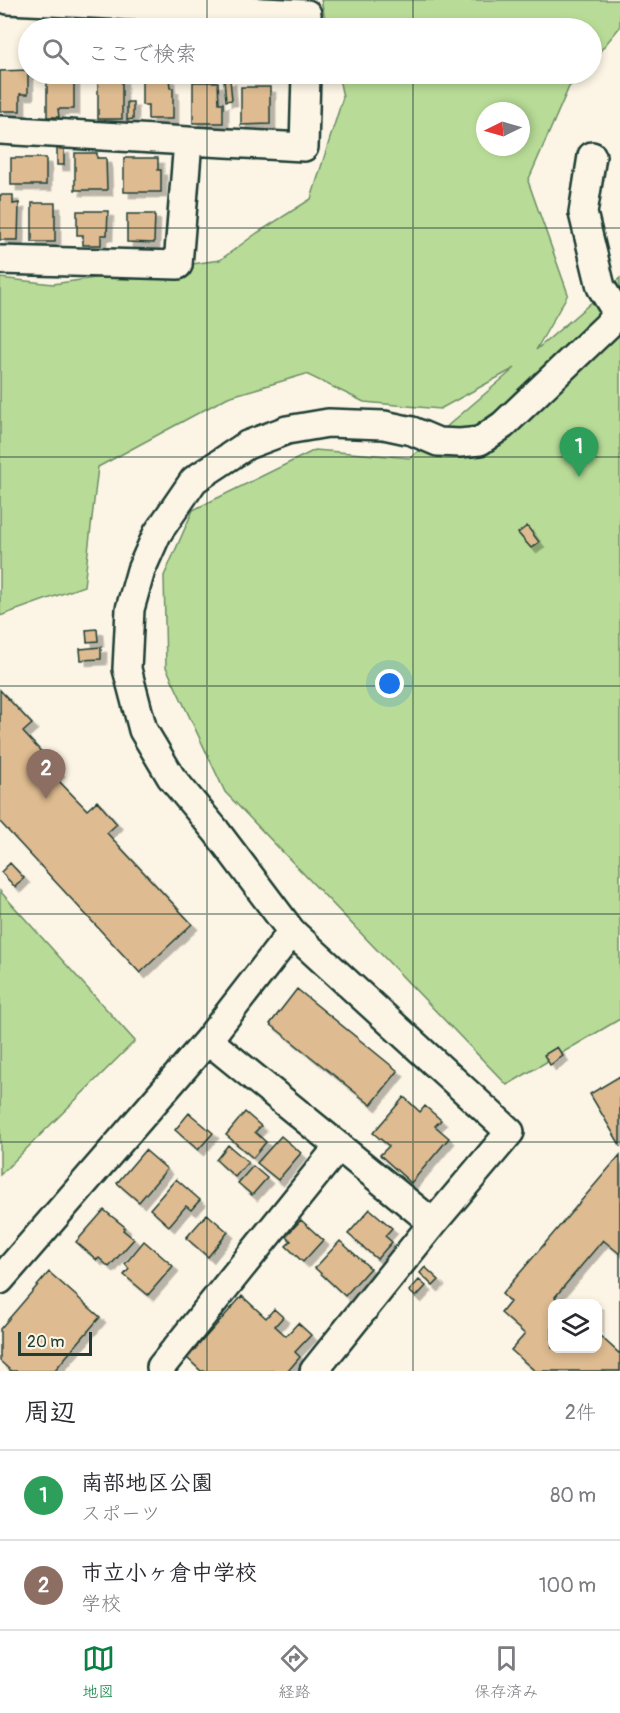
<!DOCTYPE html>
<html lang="ja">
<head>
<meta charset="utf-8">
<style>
  body { margin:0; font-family:Pangolin,"Klee One",sans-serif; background:#f2f2f3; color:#2b2b33 }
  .controls { position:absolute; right:18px; bottom:18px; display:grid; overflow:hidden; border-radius:12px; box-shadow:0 3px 9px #0003 }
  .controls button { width:54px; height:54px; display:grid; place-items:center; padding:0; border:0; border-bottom:2px solid #e1e1e2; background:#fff; color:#2b2b33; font:30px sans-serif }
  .compass { position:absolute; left:476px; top:102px; width:54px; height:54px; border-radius:50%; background:#fff; box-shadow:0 3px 9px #0003; rotate:265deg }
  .scale { position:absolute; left:18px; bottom:15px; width:74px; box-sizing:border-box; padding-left:6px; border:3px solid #1f3d34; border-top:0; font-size:16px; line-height:21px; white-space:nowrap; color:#1f3d34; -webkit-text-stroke:4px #fcf5e5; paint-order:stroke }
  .you { position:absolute; left:390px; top:684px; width:21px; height:21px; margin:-15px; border:4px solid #fff; border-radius:50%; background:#1a73e8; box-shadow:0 0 0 9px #1a73e833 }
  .badge { display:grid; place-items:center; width:39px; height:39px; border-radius:50%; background:#0b8043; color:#fff; font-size:20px; font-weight:700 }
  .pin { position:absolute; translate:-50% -50px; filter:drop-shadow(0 2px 3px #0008) }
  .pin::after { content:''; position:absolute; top:32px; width:21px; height:18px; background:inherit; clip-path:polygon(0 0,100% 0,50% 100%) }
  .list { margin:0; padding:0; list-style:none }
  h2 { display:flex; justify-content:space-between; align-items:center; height:78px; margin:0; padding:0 24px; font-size:26px }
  h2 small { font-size:20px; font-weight:400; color:#7c7c81 }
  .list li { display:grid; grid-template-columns:39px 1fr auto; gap:18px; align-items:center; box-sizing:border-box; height:90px; padding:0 24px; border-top:2px solid #e1e1e2 }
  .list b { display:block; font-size:22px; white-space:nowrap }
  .list p { margin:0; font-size:20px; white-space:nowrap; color:#7c7c81 }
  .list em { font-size:20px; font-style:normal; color:#7c7c81 }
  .icon { flex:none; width:33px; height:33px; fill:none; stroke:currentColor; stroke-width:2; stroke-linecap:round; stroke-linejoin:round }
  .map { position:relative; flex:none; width:620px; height:1371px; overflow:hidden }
  .search { position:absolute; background:#fff; box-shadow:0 3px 9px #0003; left:18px; right:18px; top:18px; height:66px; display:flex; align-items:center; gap:15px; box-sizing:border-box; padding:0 21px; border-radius:33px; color:#7c7c81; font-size:22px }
  .sheet { height:258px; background:#fff }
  nav { display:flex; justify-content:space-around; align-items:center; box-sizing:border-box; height:84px; border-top:2px solid #e1e1e2; background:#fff; font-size:16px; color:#7c7c81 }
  nav a { display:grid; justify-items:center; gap:3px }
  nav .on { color:#0b8043 }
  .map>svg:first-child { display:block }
  .green { fill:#b8dc97; stroke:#6c8c66; stroke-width:1.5; fill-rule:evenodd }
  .building { fill:#debb90; stroke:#1f3d34; stroke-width:1.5; fill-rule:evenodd; filter:url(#shadow) }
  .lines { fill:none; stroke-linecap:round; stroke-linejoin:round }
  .minor-casing { stroke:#1f3d34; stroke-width:32 }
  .minor { stroke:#fcf5e5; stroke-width:27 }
  .grid { fill:none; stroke:#1f3d34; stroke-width:1.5; stroke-opacity:0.55 }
</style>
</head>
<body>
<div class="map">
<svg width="620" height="1371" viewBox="0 0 620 1371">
  <defs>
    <filter id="shadow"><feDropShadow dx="5.5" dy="5.5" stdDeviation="0" flood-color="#0004"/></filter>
  </defs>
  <rect width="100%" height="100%" fill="#fcf5e5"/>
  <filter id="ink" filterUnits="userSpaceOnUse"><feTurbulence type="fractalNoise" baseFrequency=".0167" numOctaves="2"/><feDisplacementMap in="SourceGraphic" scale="12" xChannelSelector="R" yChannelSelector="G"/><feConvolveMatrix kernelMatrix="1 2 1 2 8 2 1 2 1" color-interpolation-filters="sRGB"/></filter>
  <g filter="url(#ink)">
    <path class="green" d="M321 0H620V27L592 61V28H327Z
      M338 74H581L569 87 528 181 568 294 536 350 620 278V1019L507 1085 225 792 166 667 164 576 193 510 315 450 410 458 515 368 440 409 364 402 306 374 228 397 98 467 84 586 0 616V278L53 284 220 260 257 233 311 199 343 97ZM485 111H521V147H485Z
      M0 891 135 1041 0 1175Z"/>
    <path class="building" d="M54 23H78V28H55Z
      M28 70V94H20V111H0V71Z
      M47 74H74V109H58L59 117H47Z
      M142 77H169L170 88H173V119H148V105H142Z
      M98 78H122V119H98Z
      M230 79 232 100 226 101 224 80Z
      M193 82H218L219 103H223V123H193Z
      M241 87H270V124L241 125Z
      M127 102H133V119L127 120Z
      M64 148V165H57V149Z
      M75 153H97V158H106L107 190H75Z
      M11 158H46V185H11Z
      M124 158H158V170H161V192H124Z
      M0 195H13V204L19 203 18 240H0Z
      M32 203H55V242H32Z
      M77 211H108L107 235H101V245H83V235H77Z
      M127 214H155L154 243 127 242Z
      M527 526 539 542 531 548 518 533Z
      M97 629 98 641 87 642 86 630Z
      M101 647V659L81 660 80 649Z
      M0 690 32 724 23 732 59 771 54 776 87 810 97 801 117 824 107 833 192 924 140 973 0 822Z
      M10 863 24 878 15 887 1 872Z
      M297 989 398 1071 371 1105 270 1024Z
      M557 1047 563 1056 550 1065 544 1055Z
      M620 1076V1145L590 1094Z
      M404 1097 420 1112 425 1106 441 1120 435 1126 449 1138 411 1183 380 1155 389 1146 373 1133Z
      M245 1112 261 1126 255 1132 266 1142 253 1158 226 1135Z
      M189 1113 213 1133 198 1150 175 1130Z
      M281 1136 301 1153 278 1180 257 1163Z
      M228 1145 248 1162 235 1177 216 1160Z
      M145 1150 167 1169 139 1202 117 1183Z
      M620 1155V1371H535L511 1350 525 1334 501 1313 510 1302 502 1294ZM552 1304H598V1348H552Z
      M253 1166 267 1178 252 1195 238 1183Z
      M176 1179 200 1200 191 1210 186 1206 169 1226 150 1209Z
      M370 1209 392 1228 385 1236 392 1242 377 1259 348 1234Z
      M104 1210 125 1227 123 1230 134 1239 109 1267 99 1258 97 1260 76 1242Z
      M207 1214 228 1232 208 1257 186 1238Z
      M301 1220 323 1240 303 1262 286 1246 291 1241 286 1236Z
      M603 1240 620 1254V1354L598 1334V1304H562L555 1297Z
      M144 1241 173 1266 148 1295 124 1275 129 1269 125 1264Z
      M340 1241 370 1268 345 1296 315 1268Z
      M425 1267 439 1280 433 1286 420 1273Z
      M49 1272 100 1317 54 1371H11L0 1361V1329Z
      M419 1280 426 1286 416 1297 409 1291Z
      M242 1296 266 1318 274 1309 283 1317 275 1326 286 1336 298 1323 311 1335 295 1352 300 1357 288 1371H201L187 1358Z"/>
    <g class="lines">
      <defs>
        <path id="minor" d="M8 0 307 14V28
          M0 130 188 141
          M0 260 178 265 188 141 304 147 306 74
          M208 1040 433 1223
          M0 1280 208 1040 292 932
          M161 1367 339 1146
          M314 1371 433 1223 510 1132 292 932 216 831 171 777 143 730 127 669 130 609 141 570 157 534 194 480 247 445 287 430 328 423 384 425 412 431 438 442 460 443 480 441 503 425 607 326 617 313 601 287 583 213 592 156"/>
      </defs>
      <use href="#minor" class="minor-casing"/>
      <use href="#minor" class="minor"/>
    </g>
  </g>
  <path class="grid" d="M207 0V28M413 0V28M207 74V1371M413 74V1371M0 228H620M0 457H620M0 686H620M0 914H620M0 1142H620"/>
</svg>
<div class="controls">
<button><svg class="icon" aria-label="layers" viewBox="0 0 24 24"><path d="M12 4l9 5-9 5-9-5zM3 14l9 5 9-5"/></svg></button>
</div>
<svg class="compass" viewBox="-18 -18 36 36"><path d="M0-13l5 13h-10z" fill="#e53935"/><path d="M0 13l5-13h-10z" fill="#7c7c81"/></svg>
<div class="scale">20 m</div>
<div class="you"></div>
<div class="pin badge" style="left:579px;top:477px;background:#2e9e5b">1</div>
<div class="pin badge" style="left:46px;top:799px;background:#8d6e63">2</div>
<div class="search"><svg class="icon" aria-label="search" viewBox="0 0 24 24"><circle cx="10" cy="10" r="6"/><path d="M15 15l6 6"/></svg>ここで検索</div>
</div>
<section class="sheet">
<h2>周辺<small>2件</small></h2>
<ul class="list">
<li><span class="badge" style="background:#2e9e5b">1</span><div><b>南部地区公園</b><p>スポーツ</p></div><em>80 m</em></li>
<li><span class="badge" style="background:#8d6e63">2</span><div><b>市立小ヶ倉中学校</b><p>学校</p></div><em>100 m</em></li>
</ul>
</section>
<nav>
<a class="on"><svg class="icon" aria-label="map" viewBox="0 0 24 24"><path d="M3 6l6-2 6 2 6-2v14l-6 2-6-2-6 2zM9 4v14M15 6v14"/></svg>地図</a>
<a><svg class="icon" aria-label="directions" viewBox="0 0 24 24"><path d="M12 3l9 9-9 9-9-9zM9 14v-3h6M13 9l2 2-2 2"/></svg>経路</a>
<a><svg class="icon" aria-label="saved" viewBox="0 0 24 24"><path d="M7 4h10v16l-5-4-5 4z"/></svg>保存済み</a>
</nav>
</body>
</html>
